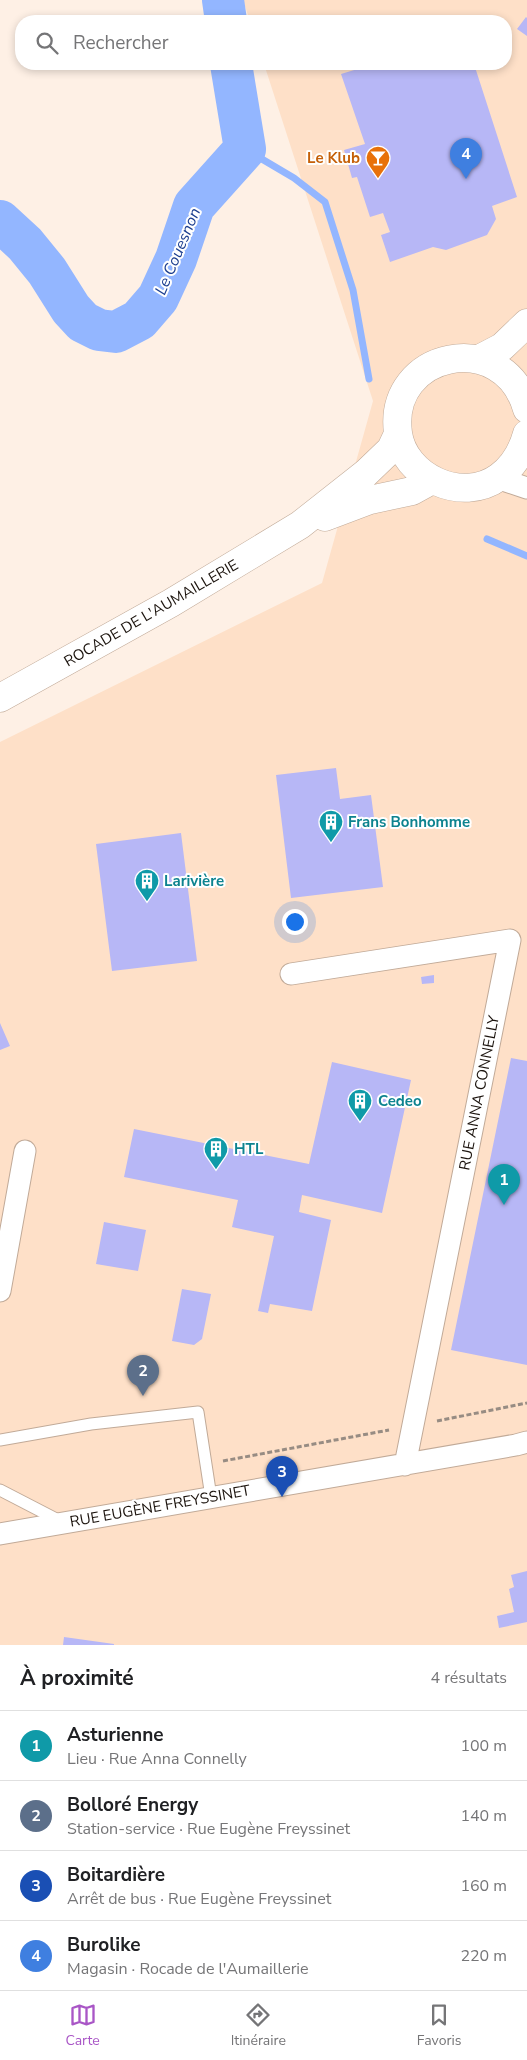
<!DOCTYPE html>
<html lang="fr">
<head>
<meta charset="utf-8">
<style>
  body { margin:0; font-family:"Nunito Sans",sans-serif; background:#f2f2f2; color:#202124 }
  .you { position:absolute; left:294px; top:921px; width:18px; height:18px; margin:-12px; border:4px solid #fff; border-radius:50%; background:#1a73e8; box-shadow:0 0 0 8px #1a73e833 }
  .badge { display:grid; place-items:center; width:32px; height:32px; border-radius:50%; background:#a956c6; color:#fff; font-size:16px; font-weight:700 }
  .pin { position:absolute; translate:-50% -41px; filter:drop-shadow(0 1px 2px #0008) }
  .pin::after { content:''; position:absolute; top:26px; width:18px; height:15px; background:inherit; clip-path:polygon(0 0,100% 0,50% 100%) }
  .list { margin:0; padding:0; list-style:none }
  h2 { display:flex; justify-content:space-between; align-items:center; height:65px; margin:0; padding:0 20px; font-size:21px }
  h2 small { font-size:16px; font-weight:400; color:#757577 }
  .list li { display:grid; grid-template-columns:32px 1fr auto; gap:15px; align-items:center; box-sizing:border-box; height:70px; padding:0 20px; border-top:1px solid #e0e0e0 }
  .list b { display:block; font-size:19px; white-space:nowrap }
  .list p { margin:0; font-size:16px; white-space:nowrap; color:#757577 }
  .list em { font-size:16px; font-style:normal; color:#757577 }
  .icon { flex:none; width:28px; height:28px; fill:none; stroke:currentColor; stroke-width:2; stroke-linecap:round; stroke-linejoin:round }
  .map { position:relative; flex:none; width:527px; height:1645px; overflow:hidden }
  .search { position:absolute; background:#fff; box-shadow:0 2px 8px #0003; left:15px; right:15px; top:15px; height:55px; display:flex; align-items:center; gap:12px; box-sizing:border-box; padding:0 18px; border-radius:20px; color:#757577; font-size:19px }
  .sheet { height:345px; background:#fff }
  nav { display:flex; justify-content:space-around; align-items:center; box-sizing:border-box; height:70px; border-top:1px solid #e0e0e0; background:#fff; font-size:14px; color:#757577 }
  nav a { display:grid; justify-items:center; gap:2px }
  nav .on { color:#a956c6 }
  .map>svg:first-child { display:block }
  .built { fill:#fee0c8 }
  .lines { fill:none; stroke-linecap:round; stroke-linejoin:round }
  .stream { stroke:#93b6ff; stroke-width:7 }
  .river { stroke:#93b6ff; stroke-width:42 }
  .building { fill:#b7b7f6 }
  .lane-casing { stroke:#c1aa98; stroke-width:13 }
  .street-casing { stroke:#c1aa98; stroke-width:23 }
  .primary-casing { stroke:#c1aa98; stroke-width:29 }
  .path { stroke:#978c83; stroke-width:3; stroke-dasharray:5 2.5; stroke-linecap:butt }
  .lane { stroke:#fff; stroke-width:11 }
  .street { stroke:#fff; stroke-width:21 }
  .primary { stroke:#fff; stroke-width:28 }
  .labels { text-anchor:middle; stroke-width:4; stroke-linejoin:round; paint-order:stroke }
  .food-label { font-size:15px; font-weight:bold; fill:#c56008; stroke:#fff; text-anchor:end }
  .street-label { font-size:15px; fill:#1b130d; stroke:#fff }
  .culture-label { font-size:15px; font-weight:bold; fill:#0d838f; stroke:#fff; text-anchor:start }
  .water-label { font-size:16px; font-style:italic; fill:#1c3e8f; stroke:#fff }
</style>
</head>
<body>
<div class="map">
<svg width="527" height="1645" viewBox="0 0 527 1645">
  <rect width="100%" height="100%" fill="#fef0e5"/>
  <path class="built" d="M243 0H527V1645H0V742L322 583 373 401 264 64H506V21H250Z"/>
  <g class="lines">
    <path class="stream" d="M245 149 294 178 325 202 353 290 369 379
      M487 539 527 556"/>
    <path class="river" d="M223 0 226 21
      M0 221 25 244 47 271 71 309 83 322 99 330 116 332 139 320 158 298 176 259 194 206 245 149 231 64"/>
  </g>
  <path class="building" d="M526 17 527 18V36L517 29Z
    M374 64H474L517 197 492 206 496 219 487 235 446 250 433 247 390 262 381 235 390 232 383 213 370 217 357 177 352 178 344 150 365 144 341 74Z
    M336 768 340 799 371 795 383 887 291 898 276 775Z
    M181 833 197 961 112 971 96 844Z
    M434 975V983L422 984 421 977Z
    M0 1023 10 1046 0 1050Z
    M511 1058 527 1061V1365L451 1350Z
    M332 1062 411 1080 382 1213 302 1195 299 1212 331 1220 312 1311 270 1304 268 1313 258 1311 274 1236 232 1227 238 1200 124 1177 134 1129 309 1164Z
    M104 1222 146 1230 138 1271 96 1264Z
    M182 1289 211 1294 202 1339 194 1345 172 1341Z
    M527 1571V1622L499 1628 497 1616 514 1612 509 1589 514 1587 511 1575Z
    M64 1637 114 1644V1645H63Z"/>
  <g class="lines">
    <defs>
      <path id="lane" d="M0 1440 91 1424 198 1412 211 1497
        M0 1490 60 1521"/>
      <path id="street" d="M497 478 527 488
        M291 974 510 940 405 1465
        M0 1291 25 1151
        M0 1534 516 1445 527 1442"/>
      <path id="primary" d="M479 359 502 347 527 323
        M527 409C504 327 387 351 398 433 404 477 462 504 499 477 514 466 522 452 527 434
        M325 517 370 500 412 491 432 480
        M0 698 171 603 300 525 366 473 391 449 398 434"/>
    </defs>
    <use href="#lane" class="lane-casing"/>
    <use href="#street" class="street-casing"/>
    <use href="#primary" class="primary-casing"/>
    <path class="path" d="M437 1421 527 1403
      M223 1461 389 1430"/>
    <use href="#lane" class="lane"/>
    <use href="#street" class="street"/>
    <use href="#primary" class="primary"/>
  </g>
  <defs>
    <symbol id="bar-pin" viewBox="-11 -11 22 30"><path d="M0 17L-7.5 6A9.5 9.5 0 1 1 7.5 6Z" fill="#e8710a" stroke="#fff"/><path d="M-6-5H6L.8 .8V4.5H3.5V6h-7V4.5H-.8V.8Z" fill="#fff"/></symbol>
    <symbol id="building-pin" viewBox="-11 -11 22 30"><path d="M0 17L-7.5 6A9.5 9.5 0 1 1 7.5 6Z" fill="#0f9aa8" stroke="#fff"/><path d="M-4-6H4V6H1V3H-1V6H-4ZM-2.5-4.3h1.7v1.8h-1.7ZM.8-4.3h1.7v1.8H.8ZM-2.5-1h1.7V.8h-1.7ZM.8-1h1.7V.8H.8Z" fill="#fff"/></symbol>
  </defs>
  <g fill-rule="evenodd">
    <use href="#bar-pin" x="364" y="144" width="28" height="38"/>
    <use href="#building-pin" x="317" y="808" width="28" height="38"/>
    <use href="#building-pin" x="133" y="867" width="28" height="38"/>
    <use href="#building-pin" x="346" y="1087" width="28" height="38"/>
    <use href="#building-pin" x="202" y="1135" width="28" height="38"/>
  </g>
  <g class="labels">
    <g class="food-label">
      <text x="360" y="163">Le Klub</text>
    </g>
    <g class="street-label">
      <text transform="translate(151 613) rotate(-30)" y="5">ROCADE DE L'AUMAILLERIE</text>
      <text transform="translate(479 1093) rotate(-79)" y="5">RUE ANNA CONNELLY</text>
      <text transform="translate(160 1506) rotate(-10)" y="5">RUE EUGÈNE FREYSSINET</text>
    </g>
    <g class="culture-label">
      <text x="348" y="827">Frans Bonhomme</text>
      <text x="164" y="886">Larivière</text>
      <text x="378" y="1106">Cedeo</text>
      <text x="234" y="1154">HTL</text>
    </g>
    <g class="water-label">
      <text transform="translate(177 251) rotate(-67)" y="6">Le Couesnon</text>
    </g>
  </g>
</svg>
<div class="you"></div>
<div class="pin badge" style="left:504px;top:1205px;background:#0f9aa8">1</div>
<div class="pin badge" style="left:143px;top:1396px;background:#5c6f8a">2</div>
<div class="pin badge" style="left:282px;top:1497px;background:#1a4fb4">3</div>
<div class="pin badge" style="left:466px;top:179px;background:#3f7fe0">4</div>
<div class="search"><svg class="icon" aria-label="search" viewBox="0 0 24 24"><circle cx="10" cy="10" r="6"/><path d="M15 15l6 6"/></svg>Rechercher</div>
</div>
<section class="sheet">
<h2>À proximité<small>4 résultats</small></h2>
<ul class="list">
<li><span class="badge" style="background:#0f9aa8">1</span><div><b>Asturienne</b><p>Lieu · Rue Anna Connelly</p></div><em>100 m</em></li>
<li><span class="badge" style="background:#5c6f8a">2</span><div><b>Bolloré Energy</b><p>Station-service · Rue Eugène Freyssinet</p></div><em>140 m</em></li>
<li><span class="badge" style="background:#1a4fb4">3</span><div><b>Boitardière</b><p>Arrêt de bus · Rue Eugène Freyssinet</p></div><em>160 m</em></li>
<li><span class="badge" style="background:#3f7fe0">4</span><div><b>Burolike</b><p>Magasin · Rocade de l'Aumaillerie</p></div><em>220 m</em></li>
</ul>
</section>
<nav>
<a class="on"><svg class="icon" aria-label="map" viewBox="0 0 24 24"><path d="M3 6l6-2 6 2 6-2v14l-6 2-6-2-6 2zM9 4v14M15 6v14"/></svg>Carte</a>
<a><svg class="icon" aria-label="directions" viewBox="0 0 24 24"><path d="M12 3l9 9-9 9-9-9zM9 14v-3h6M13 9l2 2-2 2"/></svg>Itinéraire</a>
<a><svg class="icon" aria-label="saved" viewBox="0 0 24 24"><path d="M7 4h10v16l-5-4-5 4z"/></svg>Favoris</a>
</nav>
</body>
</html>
